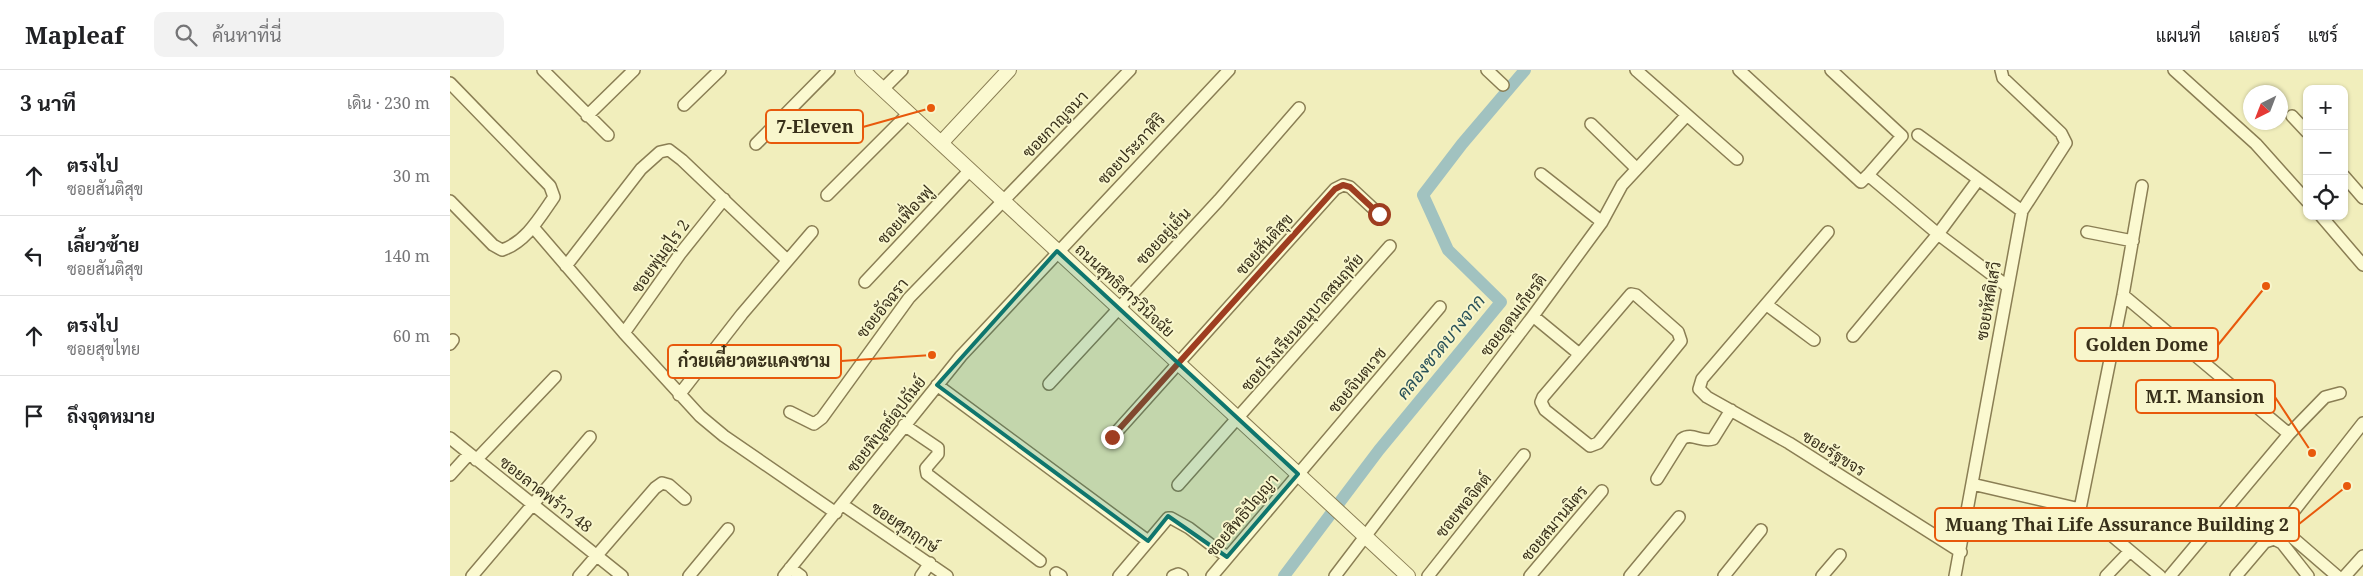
<!DOCTYPE html>
<html lang="th">
<head>
<meta charset="utf-8">
<style>
  body { margin:0; font-family:"Noto Serif",Sarabun,serif; background:#f2f2f2; color:#202124 }
  .controls { position:absolute; right:15px; top:15px; display:grid; overflow:hidden; border-radius:10px; box-shadow:0 1px 4px #0004 }
  .controls button { width:45px; height:45px; display:grid; place-items:center; padding:0; border:0; border-bottom:1px solid #e0e0e0; background:#fff; color:#202124; font:25px sans-serif }
  .compass { position:absolute; left:1793px; top:15px; width:45px; height:45px; border-radius:50%; background:#fff; box-shadow:0 1px 4px #0004; rotate:222deg }
  .stop { position:absolute; width:15px; height:15px; margin:-11px; border:4px solid #9e3d20; border-radius:50%; background:#fff }
  .stop.end { background:#9e3d20; border-color:#fff; box-shadow:0 1px 5px #0008 }
  .list { margin:0; padding:0; list-style:none }
  h2 { display:flex; justify-content:space-between; align-items:center; height:65px; margin:0; padding:0 20px; font-size:21px }
  h2 small { font-size:16px; font-weight:400; color:#757577 }
  .list li { display:grid; grid-template-columns:32px 1fr auto; gap:15px; align-items:center; box-sizing:border-box; height:80px; padding:0 20px; border-top:1px solid #e0e0e0 }
  .list b { display:block; font-size:19px; white-space:nowrap }
  .list p { margin:0; font-size:16px; white-space:nowrap; color:#757577 }
  .list em { font-size:16px; font-style:normal; color:#757577 }
  .icon { flex:none; width:28px; height:28px; fill:none; stroke:currentColor; stroke-width:2; stroke-linecap:round; stroke-linejoin:round }
  .map { position:relative; flex:none; width:1913px; height:506px; overflow:hidden }
  header { display:flex; align-items:center; gap:30px; box-sizing:border-box; height:70px; padding:0 25px; background:#fff; border-bottom:1px solid #e0e0e0 }
  header strong { font-size:24px }
  nav { display:flex; gap:28px; margin-inline-start:auto; font-size:18px }
  .search { width:350px; height:45px; background:#f2f2f2; display:flex; align-items:center; gap:12px; box-sizing:border-box; padding:0 18px; border-radius:10px; color:#757577; font-size:19px }
  main { display:flex }
  aside { flex:1; background:#fff }
  .map>svg:first-child { display:block }
  .lines { fill:none; stroke-linecap:round; stroke-linejoin:round }
  .canal { stroke:#a1c2c0; stroke-width:12 }
  .minor-casing { stroke:#8a7e54; stroke-width:14 }
  .tertiary-casing { stroke:#8a7e54; stroke-width:16 }
  .minor { stroke:#fbf9d0; stroke-width:11 }
  .tertiary { stroke:#fbf9d0; stroke-width:14 }
  .route { stroke:#9e3d20; stroke-width:6 }
  .marked { fill:#0f766e; fill-opacity:0.2; stroke:#0f766e; stroke-width:4; stroke-linejoin:round }
  .labels { text-anchor:middle; stroke-width:4; stroke-linejoin:round; paint-order:stroke }
  .street-label { font-size:16px; fill:#38301a; stroke:#f8f6cc }
  .water-label { font-size:18px; font-style:italic; fill:#285159; stroke:#f8f6cc }
  .leader { fill:none; stroke:#e8590c; stroke-width:2 }
  .callout-dot { fill:#e8590c; stroke:#f8f6cc; stroke-width:2 }
  .callout { fill:#f8f6cc; stroke:#e8590c; stroke-width:2 }
  .callout-label { font-size:18px; text-anchor:middle; font-weight:bold; fill:#38301a }
</style>
</head>
<body>
<header>
<strong>Mapleaf</strong>
<div class="search"><svg class="icon" aria-label="search" viewBox="0 0 24 24"><circle cx="10" cy="10" r="6"/><path d="M15 15l6 6"/></svg>ค้นหาที่นี่</div>
<nav><a>แผนที่</a><a>เลเยอร์</a><a>แชร์</a></nav>
</header>
<main>
<aside>
<h2>3 นาที<small>เดิน · 230 m</small></h2>
<ul class="list">
<li><svg class="icon" aria-label="ahead" viewBox="0 0 24 24"><path d="M12 20V5M6 11l6-6 6 6"/></svg><div><b>ตรงไป</b><p>ซอยสันติสุข</p></div><em>30 m</em></li>
<li><svg class="icon" aria-label="left" viewBox="0 0 24 24"><path d="M17 20v-9H6M10 6l-5 5 5 5"/></svg><div><b>เลี้ยวซ้าย</b><p>ซอยสันติสุข</p></div><em>140 m</em></li>
<li><svg class="icon" aria-label="ahead" viewBox="0 0 24 24"><path d="M12 20V5M6 11l6-6 6 6"/></svg><div><b>ตรงไป</b><p>ซอยสุขไทย</p></div><em>60 m</em></li>
<li><svg class="icon" aria-label="arrive" viewBox="0 0 24 24"><path d="M6 21V4h12l-3 4 3 4H6"/></svg><div><b>ถึงจุดหมาย</b></div></li>
</ul>
</aside>
<div class="map">
<svg width="1913" height="506" viewBox="0 0 1913 506">
  <rect width="100%" height="100%" fill="#f1eebc"/>
  <g class="lines">
    <path class="canal" d="M834 506 929 380 1051 232 998 180 973 125 1012 74 1075 0"/>
    <defs>
      <path id="minor" d="M93 0 158 65
        M1037 0 1053 15
        M1186 0 1287 89
        M1289 0 1411 112 1418 105 1488 164 1557 216
        M1381 0 1452 66 1418 105
        M1724 0 1806 74 1857 131
        M0 13 100 116 104 127C90 147 76 172 52 180L43 175 0 131
        M433 19 452 0
        M234 35 270 0
        M137 46 184 0
        M1842 46 1857 62
        M1141 54 1186 98
        M1468 65 1572 141
        M306 74 379 0
        M1091 104 1152 152
        M1894 106 1913 128
        M377 125 459 43
        M1871 146 1913 195
        M83 157 174 263 250 346 274 366 386 443
        M1378 162 1252 309 1249 319 1257 327 1339 373 1511 482
        M1637 162 1683 171
        M116 196 191 99 210 82 219 80 232 90 337 190
        M415 212 520 100
        M1181 224 1186 225 1228 262 1231 271 1148 373 1140 376 1095 340 1091 332 1093 327Z
        M1673 225 1839 364
        M1317 235 1364 270
        M1083 246 1128 283
        M174 263 230 184 274 129
        M1403 266 1488 164 1528 110
        M0 274 3 270
        M599 314 769 130 849 38
        M487 315 698 471
        M229 325 292 244 362 162
        M340 342 364 354 372 348 459 228 680 0
        M454 355 488 378V384L476 398 477 404 590 491
        M662 367 885 119 893 115 900 117 929 144
        M0 368 172 506
        M26 390 105 307
        M0 405 19 384
        M1207 409 1232 369C1242 362 1252 373 1263 369L1281 340
        M1522 414 1630 439 1710 506
        M728 415 940 176
        M393 435 497 506
        M1630 439 1673 225 1692 116
        M340 498 351 506
        M606 503 611 506
        M22 506 140 367
        M129 506 205 418 212 413 219 415 235 429
        M239 506 278 459
        M334 506 511 286 779 0
        M471 506 480 493
        M669 506 718 448H721L739 458 777 487
        M723 506 728 504 732 506
        M762 506 990 237
        M885 506 1083 246 1152 152 1172 115 1237 45
        M978 506 1074 385
        M1080 506 1152 421
        M1180 506 1229 447
        M1274 506 1311 460
        M1372 506 1390 485
        M1505 506 1572 141 1616 73 1611 63 1553 8 1551 0
        M1656 506 1679 482
        M1720 506 1839 364 1875 327 1890 323
        M1786 506 1815 472 1824 469 1832 473 1858 506
        M1887 506 1836 462 1833 455 1913 353
        M1895 506 1913 486"/>
      <path id="tertiary" d="M412 0 958 506
        M491 73 559 0"/>
    </defs>
    <use href="#minor" class="minor-casing"/>
    <use href="#tertiary" class="tertiary-casing"/>
    <use href="#minor" class="minor"/>
    <use href="#tertiary" class="tertiary"/>
  </g>
  <g class="lines">
    <path class="route" d="M662 367 885 119 893 115 900 117 929 144"/>
  </g>
  <path class="marked" d="M607 181 848 404 777 487 718 446 698 471 487 315Z"/>
  <g class="labels">
    <g class="street-label">
      <text transform="translate(605 54) rotate(-46)" y="6">ซอยกาญจนา</text>
      <text transform="translate(681 79) rotate(-47)" y="6">ซอยประภาศิริ</text>
      <text transform="translate(455 145) rotate(-47)" y="6">ซอยเฟื่องฟู</text>
      <text transform="translate(713 166) rotate(-47)" y="6">ซอยอยู่เย็น</text>
      <text transform="translate(814 174) rotate(-48)" y="6">ซอยสันติสุข</text>
      <text transform="translate(210 186) rotate(-54)" y="6">ซอยพุ่มอุไร 2</text>
      <text transform="translate(675 220) rotate(43)" y="6">ถนนสุทธิสารวินิจฉัย</text>
      <text transform="translate(1538 231) rotate(-80)" y="6">ซอยหัสดิเสวี</text>
      <text transform="translate(432 238) rotate(-51)" y="6">ซอยอัจฉรา</text>
      <text transform="translate(1063 245) rotate(-53)" y="6">ซอยอุดมเกียรติ</text>
      <text transform="translate(852 252) rotate(-49)" y="6">ซอยโรงเรียนอนุบาลสมฤทัย</text>
      <text transform="translate(907 310) rotate(-50)" y="6">ซอยจินตเวช</text>
      <text transform="translate(436 354) rotate(-52)" y="6">ซอยพิบูลย์อุปถัมย์</text>
      <text transform="translate(1384 383) rotate(32)" y="6">ซอยรัฐขจร</text>
      <text transform="translate(96 424) rotate(38)" y="6">ซอยลาดพร้าว 48</text>
      <text transform="translate(1013 435) rotate(-51)" y="6">ซอยพอจิตต์</text>
      <text transform="translate(792 445) rotate(-50)" y="6">ซอยสิทธิปัญญา</text>
      <text transform="translate(1104 453) rotate(-50)" y="6">ซอยสมานมิตร</text>
      <text transform="translate(455 457) rotate(34)" y="6">ซอยศุภฤกษ์</text>
    </g>
    <g class="water-label">
      <text transform="translate(991 277) rotate(-51)" y="6">คลองชวดบางจาก</text>
    </g>
  </g>
  <path class="leader" d="M481 38L413 57M1816 216L1768 275M482 285L391 291M1862 383L1825 327M1897 416L1849 454"/>
  <g class="callout-dot">
    <circle cx="481" cy="38" r="5"/>
    <circle cx="1816" cy="216" r="5"/>
    <circle cx="482" cy="285" r="5"/>
    <circle cx="1862" cy="383" r="5"/>
    <circle cx="1897" cy="416" r="5"/>
  </g>
  <g class="callout">
    <rect x="316" y="40" width="97" height="33" rx="5"/>
    <rect x="1625" y="258" width="143" height="33" rx="5"/>
    <rect x="218" y="275" width="173" height="33" rx="5"/>
    <rect x="1686" y="310" width="139" height="33" rx="5"/>
    <rect x="1485" y="438" width="364" height="33" rx="5"/>
  </g>
  <g class="callout-label">
    <text x="365" y="63">7-Eleven</text>
    <text x="1697" y="281">Golden Dome</text>
    <text x="304" y="297">ก๋วยเตี๋ยวตะแคงชาม</text>
    <text x="1755" y="333">M.T. Mansion</text>
    <text x="1667" y="461">Muang Thai Life Assurance Building 2</text>
  </g>
</svg>
<div class="controls">
<button>+</button>
<button>−</button>
<button><svg class="icon" aria-label="locate" viewBox="0 0 24 24"><circle cx="12" cy="12" r="6"/><path d="M12 2v4M12 18v4M2 12h4M18 12h4"/></svg></button>
</div>
<svg class="compass" viewBox="-18 -18 36 36"><path d="M0-13l5 13h-10z" fill="#e53935"/><path d="M0 13l5-13h-10z" fill="#757577"/></svg>
<div class="stop" style="left:929px;top:144px"></div>
<div class="stop end" style="left:662px;top:367px"></div>
</div>
</main>
</body>
</html>
